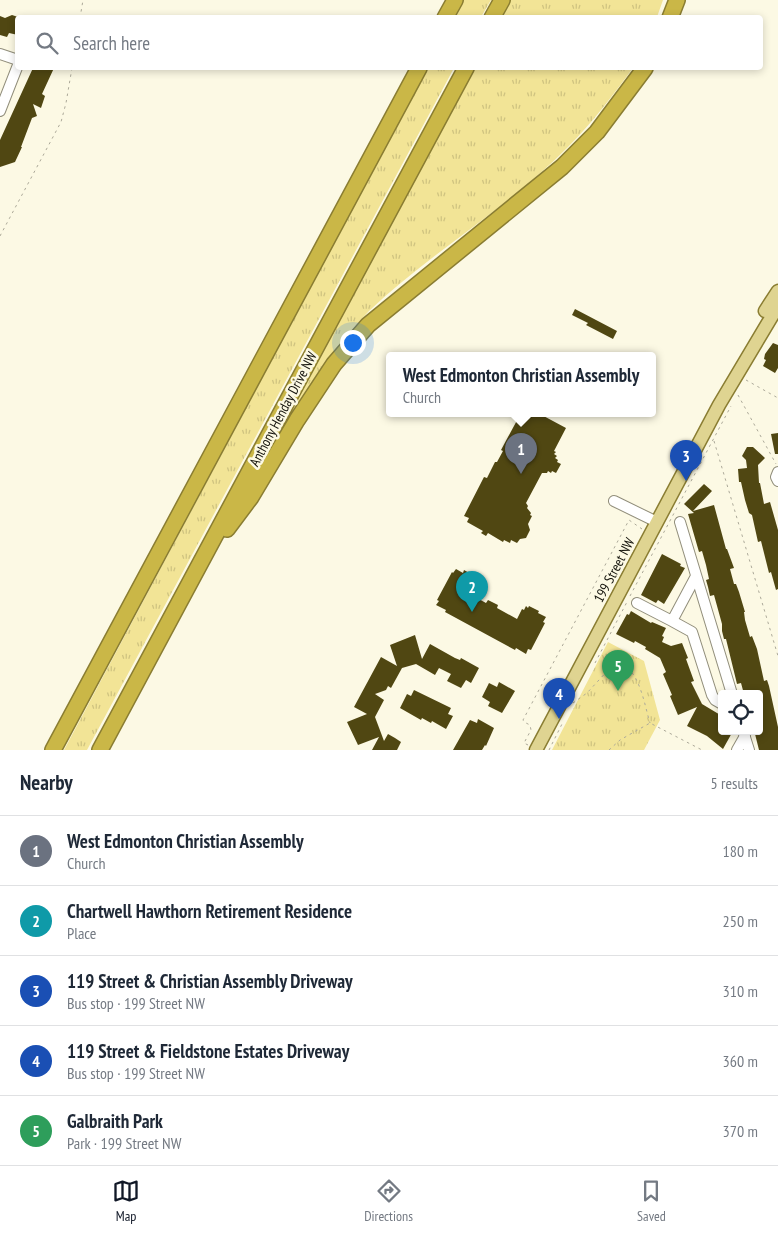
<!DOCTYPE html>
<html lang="en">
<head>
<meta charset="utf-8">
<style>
  body { margin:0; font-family:"PT Sans Narrow",sans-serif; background:#f2f2f3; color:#1f2937 }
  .controls { position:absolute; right:15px; bottom:15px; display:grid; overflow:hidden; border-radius:5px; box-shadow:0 2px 8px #0003 }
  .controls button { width:45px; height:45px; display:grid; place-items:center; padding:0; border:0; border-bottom:1px solid #e0e1e3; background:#fff; color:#1f2937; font:25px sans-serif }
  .you { position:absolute; left:352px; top:342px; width:18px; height:18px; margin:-12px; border:4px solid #fff; border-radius:50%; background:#1a73e8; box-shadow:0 0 0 8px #1a73e833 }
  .badge { display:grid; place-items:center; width:32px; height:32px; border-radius:50%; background:#111827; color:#fff; font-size:16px; font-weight:700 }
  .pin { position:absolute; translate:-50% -41px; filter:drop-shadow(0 1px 2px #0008) }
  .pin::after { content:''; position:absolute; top:26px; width:18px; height:15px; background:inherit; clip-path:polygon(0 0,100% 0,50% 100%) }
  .popup { position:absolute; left:386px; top:352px; width:270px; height:65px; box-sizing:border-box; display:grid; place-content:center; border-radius:5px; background:#fff; filter:drop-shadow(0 1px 4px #0005); font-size:16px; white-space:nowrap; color:#747a83 }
  .popup b { font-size:19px; color:#1f2937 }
  .popup::after { content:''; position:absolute; left:50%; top:100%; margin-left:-10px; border:10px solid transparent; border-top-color:#fff }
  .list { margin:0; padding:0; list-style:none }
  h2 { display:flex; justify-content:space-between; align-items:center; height:65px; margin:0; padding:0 20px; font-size:21px }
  h2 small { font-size:16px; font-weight:400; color:#747a83 }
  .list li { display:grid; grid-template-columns:32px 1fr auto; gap:15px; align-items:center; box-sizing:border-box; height:70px; padding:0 20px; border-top:1px solid #e0e1e3 }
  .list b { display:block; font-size:19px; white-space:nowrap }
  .list p { margin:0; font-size:16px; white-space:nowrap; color:#747a83 }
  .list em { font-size:16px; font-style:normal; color:#747a83 }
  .icon { flex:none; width:28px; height:28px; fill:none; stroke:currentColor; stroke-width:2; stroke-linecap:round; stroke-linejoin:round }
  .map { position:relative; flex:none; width:778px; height:750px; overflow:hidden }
  .search { position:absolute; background:#fff; box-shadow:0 2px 8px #0003; left:15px; right:15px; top:15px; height:55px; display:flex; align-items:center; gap:12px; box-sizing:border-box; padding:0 18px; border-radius:5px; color:#747a83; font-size:19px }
  .sheet { height:415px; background:#fff }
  nav { display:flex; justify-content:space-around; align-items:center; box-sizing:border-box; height:70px; border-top:1px solid #e0e1e3; background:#fff; font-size:14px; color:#747a83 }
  nav a { display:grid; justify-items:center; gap:2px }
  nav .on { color:#111827 }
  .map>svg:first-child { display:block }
  .grass { fill:url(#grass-tufts) }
  .building { fill:#504712 }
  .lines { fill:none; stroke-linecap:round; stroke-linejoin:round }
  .minor-casing { stroke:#918e7b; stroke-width:12 }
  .major-casing { stroke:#8a7d32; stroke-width:15 }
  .highway-casing { stroke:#8a7d32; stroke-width:18 }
  .path { stroke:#aca999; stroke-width:1; stroke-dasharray:2.5 4; stroke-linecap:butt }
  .minor { stroke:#fff; stroke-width:10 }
  .major { stroke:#dfd491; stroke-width:12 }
  .highway { stroke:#cab747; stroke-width:15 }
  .labels { text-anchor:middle; stroke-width:5; stroke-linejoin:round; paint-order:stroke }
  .street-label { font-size:14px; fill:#13120b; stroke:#fcf9e4 }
</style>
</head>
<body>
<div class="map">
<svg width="778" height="750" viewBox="0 0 778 750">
  <defs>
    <pattern id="grass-tufts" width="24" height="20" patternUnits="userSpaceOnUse" patternTransform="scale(1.25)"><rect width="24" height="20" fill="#f2e496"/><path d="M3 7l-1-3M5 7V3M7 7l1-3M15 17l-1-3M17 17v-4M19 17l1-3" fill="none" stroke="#cfc380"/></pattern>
  </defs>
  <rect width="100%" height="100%" fill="#fcf9e4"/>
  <path class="grass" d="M463 0H491L481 17 454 18Z
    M509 0H663L657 17 500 18Z
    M427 68H454L87 750H64Z
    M473 68H633C612 96 593 122 568 147 508 208 431 252 369 311 334 346 308 388 282 430L279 429Z
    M608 642 644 661 660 720 644 750H552Z"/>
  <path class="building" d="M12 15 18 17V35L9 33 7 37 0 35V16L5 18Z
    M33 68H54L42 94 45 96 41 108 33 104 37 116 32 118 21 147H22L15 162 0 167V140Z
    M575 309 617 331 613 339 586 325 588 323 572 315Z
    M773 343 778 345V368L775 373 763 366 766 360 764 359 765 354Z
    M521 413H538L566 428 554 451 556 452 554 454 557 456 555 458 558 460 557 462 561 464 556 473 552 471 551 473 548 471 547 473H542L526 503 528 506 527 508 531 513 530 515 532 516 528 524 530 530 526 538 520 539 517 543 511 540 510 543 504 540 503 542 488 533 486 536 481 533 483 531 467 522 469 518 464 516 484 477 487 478 495 462H497L503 451 501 450Z
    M778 433V454H775L771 434Z
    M747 447H753L765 458 758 465 759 483H760L764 504 770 502 778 530V589L776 590 771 572 769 573 761 541 758 542 752 515 749 513 745 500 741 482H739L738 469 747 468 746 460 742 456Z
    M704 484 712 491 693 511 714 505 726 549H727L734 568 730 569 734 584H736L739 592 745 612H744L745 620 750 637 752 636 757 649 764 681 767 680 769 686 778 727V750H759L755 734 759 732V694H744L741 683 737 684 726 639H724L722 631V624L714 595 710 596 708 587 706 580 709 579 706 565 702 551 699 552 688 514 694 513 684 504Z
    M662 554 681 564 680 566 685 568 664 604 658 600 656 603 641 595Z
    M456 569 463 573 464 570 471 574 469 576 472 578 470 581 472 582 466 592 486 603 488 600 498 605 497 608 517 619 522 609 524 610 526 606 528 608 529 606 539 611 538 613 546 617 543 622 545 623 531 650 528 649 526 654 516 648 515 650 445 612 446 610 436 605 439 601 437 600 452 572 453 573Z
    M631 611 651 623 652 622 666 628 662 636 664 637 662 642 671 646 682 643 688 658 686 659 694 681 691 682 702 704 722 716V731H733L723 749 707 736 687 726 697 707 678 715 670 696 672 695 663 674 666 672 660 658 645 649 646 647 635 641 634 643 616 634 627 614 629 615Z
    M415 635 422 659 430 644 455 658 460 660 461 658 479 668 471 683 466 680 461 688 447 681 451 674 439 668 435 675 416 664 402 668 391 688 388 686 386 690 375 694 384 700 375 717 384 741 388 734 395 738 401 742 397 750H372L379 737 358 745 347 722 367 714 354 707 381 657 397 666 390 645Z
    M499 682 515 691 502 713 488 706 490 702 482 697 489 683 497 687Z
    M414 690 451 708 448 714 453 716 446 729 432 721 431 723 422 718 421 720 400 708 407 694 411 696Z
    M478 719 494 728 486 746 485 745 482 750H453L470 720 477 723Z"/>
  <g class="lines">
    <defs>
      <path id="minor" d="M0 54 18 60
        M0 111 18 65
        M778 472 776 477 778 481
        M614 501 657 522
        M680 522 732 694
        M637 603 672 621 696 576
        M672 621 692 632 712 695 715 700 722 704
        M743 731 749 750
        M737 750 745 736"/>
      <path id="major" d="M765 311 778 291
        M536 750 719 405 778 306"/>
      <path id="highway" d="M445 18 455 0
        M492 18 502 0
        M670 18 677 0
        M227 529 251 497 297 420 334 364 368 325 562 167 597 132 645 68
        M53 750 419 68
        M100 750 466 68"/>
    </defs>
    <use href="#minor" class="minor-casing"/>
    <use href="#major" class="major-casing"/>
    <use href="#highway" class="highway-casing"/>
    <path class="path" d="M80 18 83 0
      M0 236 61 122 66 103 72 68
      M746 380 778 398
      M738 395 776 464
      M714 441 778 656
      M630 596 731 406
      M595 663 628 600
      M573 703 587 693 610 668 613 666 624 664C641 678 644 703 650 723
      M528 745 524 743 531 730 530 725 524 722 523 720 629 520 642 529
      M549 750 562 724
      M609 750 620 740 650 723 702 750"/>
    <use href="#minor" class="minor"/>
    <use href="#major" class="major"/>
    <use href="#highway" class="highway"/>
  </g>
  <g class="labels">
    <g class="street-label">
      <text transform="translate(283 409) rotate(-62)" y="5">Anthony Henday Drive NW</text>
      <text transform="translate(614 570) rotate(-62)" y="5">199 Street NW</text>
    </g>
  </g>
</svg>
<div class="controls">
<button><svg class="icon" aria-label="locate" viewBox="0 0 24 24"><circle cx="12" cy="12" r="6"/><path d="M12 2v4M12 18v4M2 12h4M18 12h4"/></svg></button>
</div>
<div class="you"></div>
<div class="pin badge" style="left:521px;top:474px;background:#6b7280">1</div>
<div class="popup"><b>West Edmonton Christian Assembly</b>Church</div>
<div class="pin badge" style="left:472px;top:612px;background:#0f9aa8">2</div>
<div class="pin badge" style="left:686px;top:481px;background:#1a4fb4">3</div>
<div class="pin badge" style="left:559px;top:719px;background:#1a4fb4">4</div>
<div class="pin badge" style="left:618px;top:691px;background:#2e9e5b">5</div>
<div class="search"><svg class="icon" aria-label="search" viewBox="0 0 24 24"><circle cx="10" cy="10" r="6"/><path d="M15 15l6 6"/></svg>Search here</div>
</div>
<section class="sheet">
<h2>Nearby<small>5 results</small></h2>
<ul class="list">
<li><span class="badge" style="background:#6b7280">1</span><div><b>West Edmonton Christian Assembly</b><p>Church</p></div><em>180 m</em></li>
<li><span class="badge" style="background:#0f9aa8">2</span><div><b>Chartwell Hawthorn Retirement Residence</b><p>Place</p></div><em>250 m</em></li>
<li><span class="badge" style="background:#1a4fb4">3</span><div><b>119 Street &amp; Christian Assembly Driveway</b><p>Bus stop · 199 Street NW</p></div><em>310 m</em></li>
<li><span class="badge" style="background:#1a4fb4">4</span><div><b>119 Street &amp; Fieldstone Estates Driveway</b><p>Bus stop · 199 Street NW</p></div><em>360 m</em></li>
<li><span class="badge" style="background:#2e9e5b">5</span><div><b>Galbraith Park</b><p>Park · 199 Street NW</p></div><em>370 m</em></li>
</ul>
</section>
<nav>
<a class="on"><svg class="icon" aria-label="map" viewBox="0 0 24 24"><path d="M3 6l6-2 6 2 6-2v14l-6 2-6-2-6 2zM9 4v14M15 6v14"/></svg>Map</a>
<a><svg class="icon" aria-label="directions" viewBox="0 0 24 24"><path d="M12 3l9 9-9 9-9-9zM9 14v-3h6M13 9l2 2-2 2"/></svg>Directions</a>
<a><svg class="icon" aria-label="saved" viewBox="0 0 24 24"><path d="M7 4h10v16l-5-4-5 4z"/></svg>Saved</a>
</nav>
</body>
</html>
